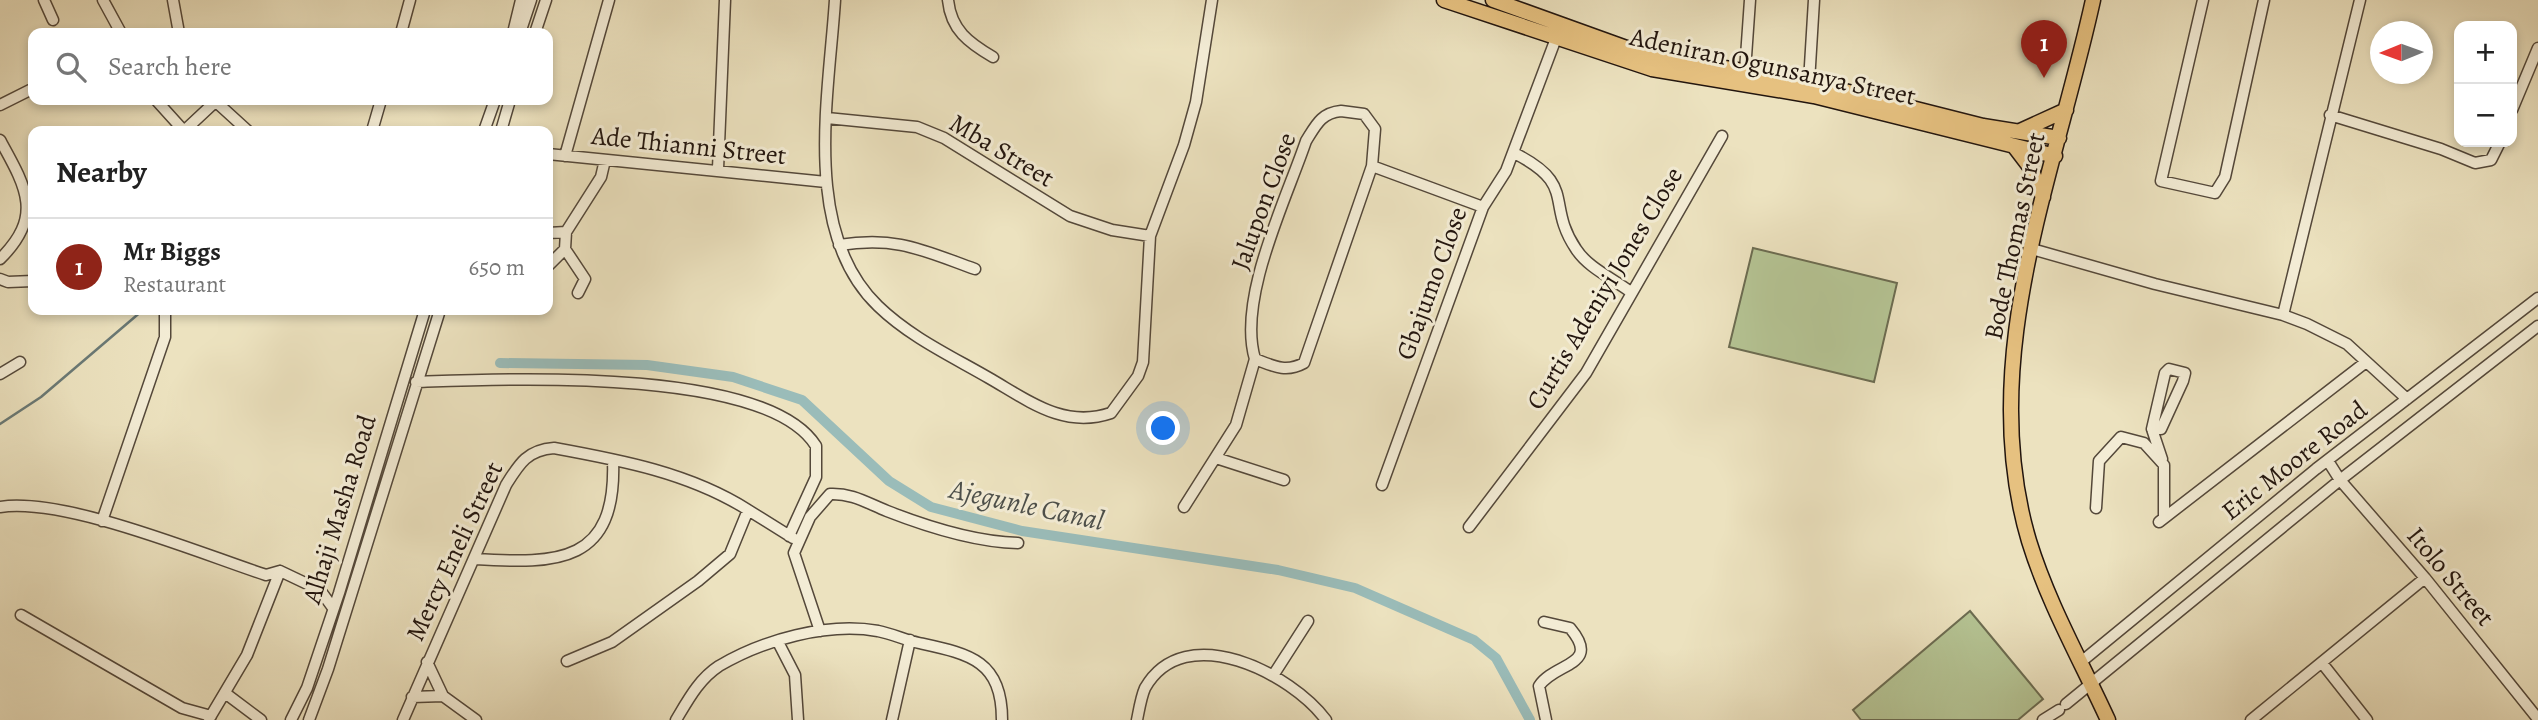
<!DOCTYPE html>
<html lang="en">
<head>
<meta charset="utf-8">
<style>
  body { margin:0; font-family:Alegreya,serif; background:#f6f6f6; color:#222 }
  .controls { position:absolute; right:21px; top:21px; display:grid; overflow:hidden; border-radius:14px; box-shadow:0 4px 10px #0003 }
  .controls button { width:63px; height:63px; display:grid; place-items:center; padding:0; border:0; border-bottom:2px solid #e0e0e0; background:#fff; color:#222; font:35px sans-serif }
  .compass { position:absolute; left:2370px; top:21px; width:63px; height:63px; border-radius:50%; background:#fff; box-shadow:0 4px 10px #0003; rotate:269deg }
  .you { position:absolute; left:1164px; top:429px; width:24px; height:24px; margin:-18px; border:5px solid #fff; border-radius:50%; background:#1a73e8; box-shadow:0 0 0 10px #1a73e833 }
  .badge { display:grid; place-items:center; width:46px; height:46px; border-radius:50%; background:#8f2418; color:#fff; font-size:23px; font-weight:700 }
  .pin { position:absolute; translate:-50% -58px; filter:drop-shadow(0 2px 4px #0008) }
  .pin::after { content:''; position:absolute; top:37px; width:24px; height:21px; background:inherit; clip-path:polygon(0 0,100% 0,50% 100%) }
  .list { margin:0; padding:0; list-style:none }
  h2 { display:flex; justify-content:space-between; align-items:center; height:91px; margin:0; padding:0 28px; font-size:30px }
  h2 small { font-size:23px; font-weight:400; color:#767676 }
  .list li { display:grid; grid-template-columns:46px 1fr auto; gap:21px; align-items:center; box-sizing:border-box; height:98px; padding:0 28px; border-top:2px solid #e0e0e0 }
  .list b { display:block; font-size:26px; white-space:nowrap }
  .list p { margin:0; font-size:23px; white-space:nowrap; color:#767676 }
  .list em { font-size:23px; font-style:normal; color:#767676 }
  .icon { flex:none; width:38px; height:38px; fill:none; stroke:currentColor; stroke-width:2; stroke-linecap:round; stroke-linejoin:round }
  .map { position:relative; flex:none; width:2538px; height:720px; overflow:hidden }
  .search { position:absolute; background:#fff; box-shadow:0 4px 10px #0003; left:28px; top:28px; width:525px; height:77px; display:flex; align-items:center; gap:18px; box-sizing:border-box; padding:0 24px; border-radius:14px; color:#767676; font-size:26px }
  .panel { position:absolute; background:#fff; box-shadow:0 4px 10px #0003; left:28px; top:126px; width:525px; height:189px; border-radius:14px }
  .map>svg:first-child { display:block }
  .green { fill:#b5c494; stroke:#6c6c51; stroke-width:2 }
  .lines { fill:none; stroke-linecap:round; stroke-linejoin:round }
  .stream { stroke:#6a7975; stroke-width:2.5 }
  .canal { stroke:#9abcb9; stroke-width:10 }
  .minor-casing { stroke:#54483a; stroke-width:13 }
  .major-casing { stroke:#22150e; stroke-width:17 }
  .minor { stroke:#f3ecd5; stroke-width:10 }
  .major { stroke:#e6c180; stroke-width:14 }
  .labels { text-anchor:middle; stroke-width:6; stroke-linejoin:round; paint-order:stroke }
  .street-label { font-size:26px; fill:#22150e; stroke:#f3ecd5 }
  .water-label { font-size:28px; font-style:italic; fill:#4c4f4a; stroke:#f3ecd5 }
</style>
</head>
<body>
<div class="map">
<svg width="2538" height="720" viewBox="0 0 2538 720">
  <rect width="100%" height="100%" fill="#ece2bf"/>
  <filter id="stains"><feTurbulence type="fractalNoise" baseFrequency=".00286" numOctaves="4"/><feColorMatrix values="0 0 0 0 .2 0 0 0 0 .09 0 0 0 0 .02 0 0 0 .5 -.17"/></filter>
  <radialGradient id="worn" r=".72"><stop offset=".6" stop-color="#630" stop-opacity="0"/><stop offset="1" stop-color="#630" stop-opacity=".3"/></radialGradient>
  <path class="green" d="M1753 248 1897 283 1874 382 1729 347Z
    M1970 611 2043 699 2018 720H1861L1853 710Z"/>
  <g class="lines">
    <path class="stream" d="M0 424 41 397 143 310"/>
    <path class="canal" d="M500 363 647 365 733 377 802 400 889 481 931 507 1022 531 1278 570 1355 588 1474 640 1496 658 1530 720"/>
    <defs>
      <path id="minor" d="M44 0 53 20
        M103 0 121 33
        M173 0 179 33
        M835 0C829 95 801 232 878 306 910 337 951 356 989 378 1029 401 1064 429 1111 413L1138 376 1143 362 1150 236 1184 145 1196 102 1212 0
        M948 0C951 30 969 43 993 57
        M2203 0 2161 181 2215 193 2225 177 2264 0
        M401 33 410 0
        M513 33 521 0
        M520 33 531 0
        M535 33 546 0
        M1745 71 1750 0
        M1809 82 1814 0
        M156 100 184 131
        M214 100 248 131
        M0 105 30 90
        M2512 110 2538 48
        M1341 111 1364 114 1375 129 1372 166 1304 363C1286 373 1273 366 1255 359 1237 299 1286 200 1306 141 1316 125 1321 113 1341 111Z
        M2330 115 2441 149 2475 163 2491 160 2500 142
        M827 118 917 127 944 138 1070 216 1112 230 1150 236
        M184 131 215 102
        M372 131 381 100
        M484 131 495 100
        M501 131 510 100
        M0 140C26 187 44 216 0 259
        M1514 153C1578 185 1545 203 1576 249 1588 268 1614 279 1632 293
        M548 154 826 182
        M565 156 609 0
        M1372 166 1483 207
        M718 169 725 0
        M566 232 565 249 585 279 578 293
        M548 233 566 232 601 177 605 160
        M839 245C897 236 922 250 975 269
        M2032 249 2155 284 2283 315 2307 324 2347 344 2407 399
        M548 266 565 249
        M0 279 8 282 33 281
        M2283 315 2360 0
        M2169 369 2185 373 2183 381 2161 429H2152L2165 373Z
        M0 374 20 362
        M416 382C502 379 766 366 816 446V477L789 536
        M2152 429 2162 459
        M1216 458 1284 480
        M2328 461 2340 480 2425 578 2538 719
        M1382 485 1483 207 1506 171 1558 33
        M0 507C65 497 199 553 266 575L280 571 320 590 333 608
        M1184 507 1236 425 1255 359
        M2096 508 2099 461 2121 437 2144 443 2164 465V518
        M748 510 793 538
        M102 521 165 337V310
        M2159 522 2366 362
        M1469 527 1586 373 1722 136
        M475 559C558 564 617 564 613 460
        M21 615 182 708 211 716
        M1544 622 1570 628C1602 666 1555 662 1539 686L1546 720
        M820 631 794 553 810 517 830 494C852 493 867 503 887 511 928 527 974 542 1018 543
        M778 642 795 675 798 720
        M427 662 443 696 476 720
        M2081 662 2316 469 2538 298
        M2322 663 2367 720
        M1274 674 1308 621
        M225 693 261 720
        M412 697 443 696
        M2066 704 2340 480 2538 326
        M209 719 247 655 280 571
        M291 720 307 688 339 593 425 310
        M309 720 328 669 440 310
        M403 720 506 485C519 464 527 450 554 448 620 460 690 473 748 510L730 554 698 581 612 642 567 661
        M676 720C688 700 699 679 719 666 763 640 827 622 878 631 892 634 906 640 919 643 969 654 1002 660 1002 720
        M892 720 910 640
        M1137 720C1139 710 1141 697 1145 688 1185 618 1292 674 1326 720
        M2043 720 2059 710
        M2251 720 2425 578"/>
      <path id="major" d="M1444 0 1652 69 1814 96 2055 156
        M1493 0 1646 55 1809 82 1983 126 2059 138
        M2093 0C2055 174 1975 360 2029 541 2048 603 2081 661 2108 720
        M2020 131 2066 110
        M2014 146 2030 167 2043 197"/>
    </defs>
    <use href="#minor" class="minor-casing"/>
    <use href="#major" class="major-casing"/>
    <use href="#minor" class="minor"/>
    <use href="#major" class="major"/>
  </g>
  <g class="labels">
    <g class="street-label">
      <text transform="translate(1773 66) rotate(12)" y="9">Adeniran Ogunsanya Street</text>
      <text transform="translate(689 145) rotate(6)" y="9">Ade Thianni Street</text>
      <text transform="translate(1002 150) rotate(31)" y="9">Mba Street</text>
      <text transform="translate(1263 201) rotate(-70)" y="9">Jalupon Close</text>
      <text transform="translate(2014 236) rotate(-78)" y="9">Bode Thomas Street</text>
      <text transform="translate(1431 283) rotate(-70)" y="9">Gbajumo Close</text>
      <text transform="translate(1604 288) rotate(-59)" y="9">Curtis Adeniyi Jones Close</text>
      <text transform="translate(2294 460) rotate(-38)" y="9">Eric Moore Road</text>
      <text transform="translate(339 509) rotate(-73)" y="9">Alhaji Masha Road</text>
      <text transform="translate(454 551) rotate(-65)" y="9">Mercy Eneli Street</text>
      <text transform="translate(2451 576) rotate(50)" y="9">Itolo Street</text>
    </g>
    <g class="water-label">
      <text transform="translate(1027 504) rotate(12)" y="10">Ajegunle Canal</text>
    </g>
  </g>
  <rect width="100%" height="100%" filter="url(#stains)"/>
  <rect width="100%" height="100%" fill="url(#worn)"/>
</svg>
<div class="controls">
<button>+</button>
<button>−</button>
</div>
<svg class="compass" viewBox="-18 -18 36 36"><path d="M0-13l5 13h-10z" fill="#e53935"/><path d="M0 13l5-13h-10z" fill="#767676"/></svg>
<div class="you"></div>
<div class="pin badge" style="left:2044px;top:78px">1</div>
<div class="search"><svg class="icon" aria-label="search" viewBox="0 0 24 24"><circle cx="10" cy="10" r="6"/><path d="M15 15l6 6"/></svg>Search here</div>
<section class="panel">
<h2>Nearby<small></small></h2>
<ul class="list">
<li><span class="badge">1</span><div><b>Mr Biggs</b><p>Restaurant</p></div><em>650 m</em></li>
</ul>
</section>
</div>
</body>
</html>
